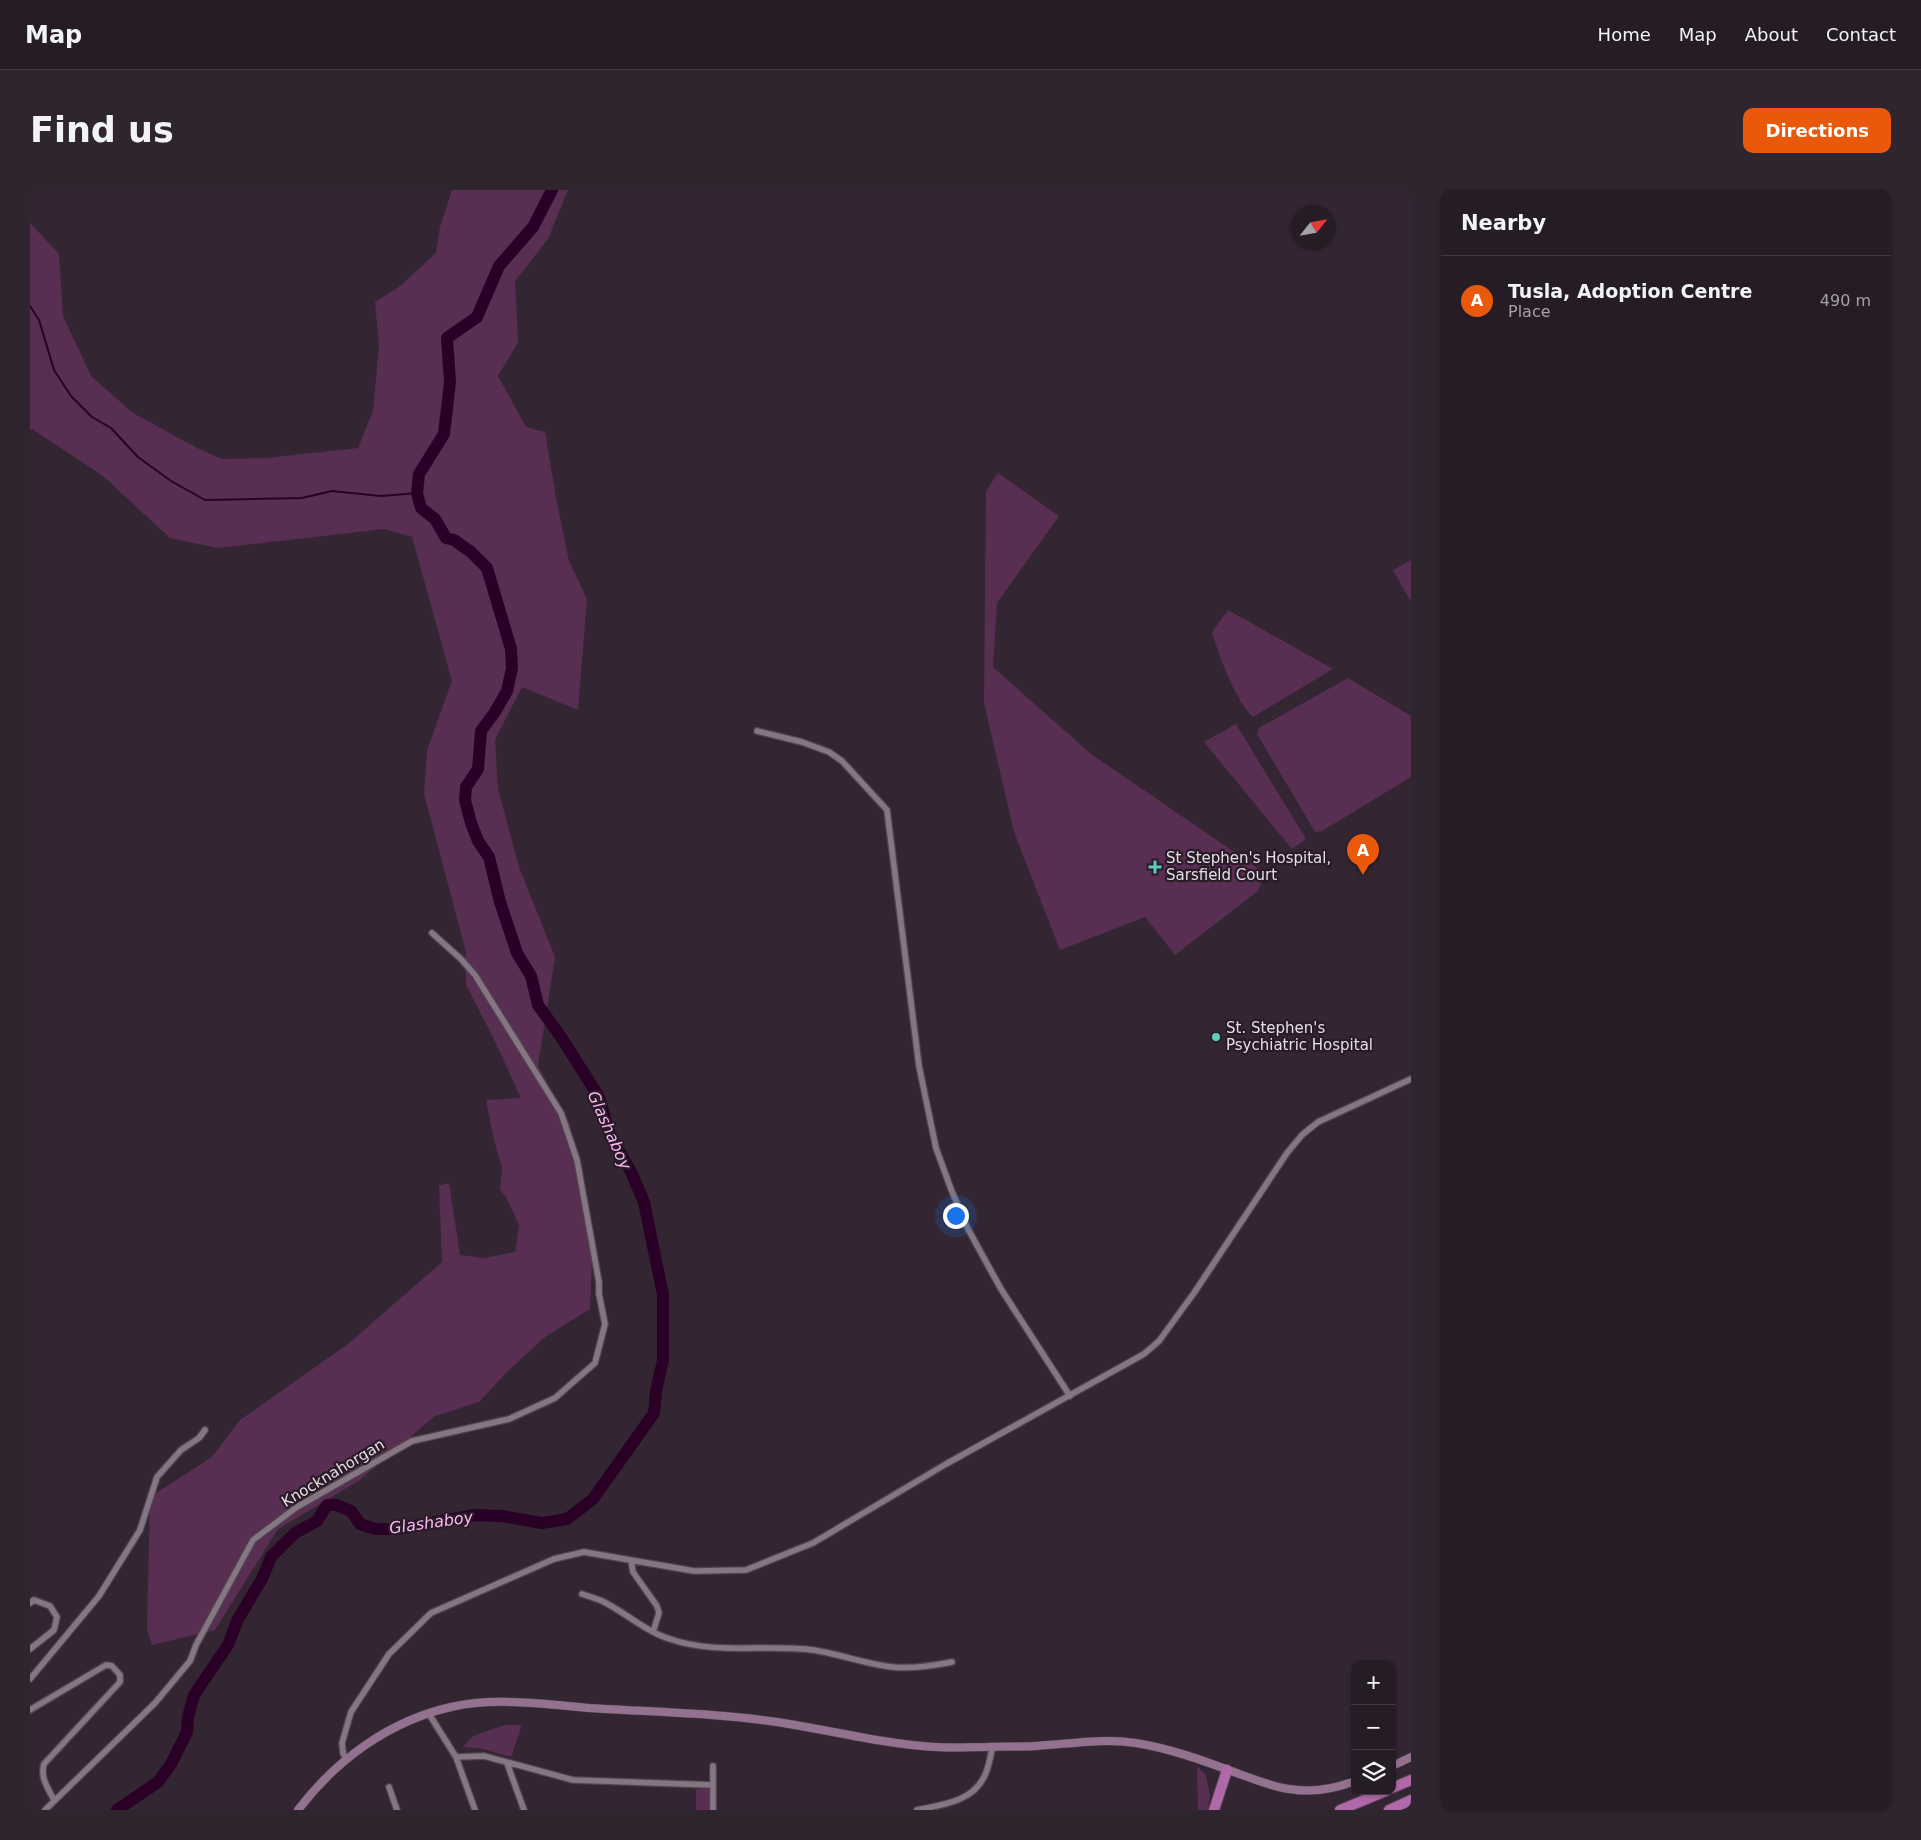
<!DOCTYPE html>
<html lang="en">
<head>
<meta charset="utf-8">
<style>
  body { margin:0; font-family:"DejaVu Sans",sans-serif; background:#2e252e; color:#f1f3f6 }
  .controls { position:absolute; right:15px; bottom:15px; display:grid; overflow:hidden; border-radius:10px; box-shadow:0 1px 4px #0004 }
  .controls button { width:45px; height:45px; display:grid; place-items:center; padding:0; border:0; border-bottom:1px solid #423a43; background:#261c26; color:#f1f3f6; font:25px sans-serif }
  .compass { position:absolute; left:1261px; top:15px; width:45px; height:45px; border-radius:50%; background:#261c26; box-shadow:0 1px 4px #0004; rotate:59deg }
  .you { position:absolute; left:925px; top:1025px; width:18px; height:18px; margin:-12px; border:4px solid #fff; border-radius:50%; background:#1a73e8; box-shadow:0 0 0 8px #1a73e833 }
  .badge { display:grid; place-items:center; width:32px; height:32px; border-radius:50%; background:#ea580c; color:#fff; font-size:16px; font-weight:700 }
  .pin { position:absolute; translate:-50% -41px; filter:drop-shadow(0 1px 2px #0008) }
  .pin::after { content:''; position:absolute; top:26px; width:18px; height:15px; background:inherit; clip-path:polygon(0 0,100% 0,50% 100%) }
  .list { margin:0; padding:0; list-style:none }
  h2 { display:flex; justify-content:space-between; align-items:center; height:65px; margin:0; padding:0 20px; font-size:21px }
  h2 small { font-size:16px; font-weight:400; color:#a4a1a7 }
  .list li { display:grid; grid-template-columns:32px 1fr auto; gap:15px; align-items:center; box-sizing:border-box; height:90px; padding:0 20px; border-top:1px solid #423a43 }
  .list b { display:block; font-size:19px; white-space:nowrap }
  .list p { margin:0; font-size:16px; white-space:nowrap; color:#a4a1a7 }
  .list em { font-size:16px; font-style:normal; color:#a4a1a7 }
  .icon { flex:none; width:28px; height:28px; fill:none; stroke:currentColor; stroke-width:2; stroke-linecap:round; stroke-linejoin:round }
  .map { position:relative; flex:none; width:1381px; height:1620px; overflow:hidden; border-radius:10px }
  header { display:flex; align-items:center; gap:30px; box-sizing:border-box; height:70px; padding:0 25px; background:#261c26; border-bottom:1px solid #423a43 }
  header strong { font-size:24px }
  nav { display:flex; gap:28px; margin-inline-start:auto; font-size:18px }
  .intro { display:flex; align-items:center; justify-content:space-between; box-sizing:border-box; height:120px; padding:0 30px }
  h1 { margin:0; font-size:35px }
  .button { padding:12px 22px; border-radius:10px; background:#ea580c; color:#fff; font-size:18px; font-weight:700 }
  main { display:flex; gap:30px; padding:0 30px }
  aside { flex:1; background:#261c26; border-radius:10px; box-shadow:0 1px 4px #0004 }
  .map>svg:first-child { display:block }
  .green { fill:#582e53 }
  .lines { fill:none; stroke-linecap:round; stroke-linejoin:round }
  .stream { stroke:#2a0027; stroke-width:2 }
  .river { stroke:#2a0027; stroke-width:12 }
  .street-casing { stroke:#50454e; stroke-width:8 }
  .secondary-casing { stroke:#50454e; stroke-width:9 }
  .highway-casing { stroke:#50454e; stroke-width:12 }
  .street { stroke:#867684; stroke-width:5.5 }
  .secondary { stroke:#93728f; stroke-width:8 }
  .highway { stroke:#b168a9; stroke-width:10 }
  .poi-dot { fill:#5bcebb; stroke:#291c28; stroke-width:2 }
  .labels { text-anchor:middle; stroke-width:4.5; stroke-linejoin:round; paint-order:stroke }
  .poi-label { font-size:15px; fill:#e6dde5; stroke:#291c28; text-anchor:start }
  .street-label { font-size:15px; fill:#e6dde5; stroke:#291c28 }
  .water-label { font-size:16px; font-style:italic; fill:#ffb8f5; stroke:#291c28 }
</style>
</head>
<body>
<header>
<strong>Map</strong>
<nav><a>Home</a><a>Map</a><a>About</a><a>Contact</a></nav>
</header>
<div class="intro"><h1>Find us</h1><a class="button">Directions</a></div>
<main>
<div class="map">
<svg width="1381" height="1620" viewBox="0 0 1381 1620">
  <rect width="100%" height="100%" fill="#332632"/>
  <path class="green" d="M422 0H538L518 49 485 91 488 152 468 186 496 237 515 242 526 308 539 371 557 409 548 520 492 497 465 550 468 599 489 677 525 767 508 876 540 934 551 981 562 1068 560 1119 515 1147 478 1181 449 1212 405 1226 330 1290 248 1339 185 1440 122 1455 117 1439 120 1307 182 1267 210 1230 318 1154 412 1072 409 996 419 993 430 1065 455 1068 485 1062 489 1035 477 1009 470 999 472 978 463 946 456 910 491 908 462 845 436 795V762L394 604 397 560 422 491 382 347 354 339 188 358 140 348 73 286 2 239 0 240V33L29 64 33 126 61 186 103 223 167 258 192 269 236 268 328 258 343 221 349 156 345 112 369 97 406 63 410 37Z
    M968 283 1029 326 967 413 963 477 1061 564 1235 683 1228 701 1145 765 1115 727 1030 760 984 642 954 513 956 301Z
    M1381 370V412L1363 380Z
    M1198 420 1303 479 1223 527C1205 510 1189 466 1182 442Z
    M1318 488 1381 526V587L1292 641 1285 642 1227 544 1229 538Z
    M1206 534 1276 649 1262 659 1174 552Z
    M474 1535H492L481 1567 454 1559 433 1557 443 1546Z
    M1167 1576 1176 1585 1180 1606 1178 1620H1168Z
    M666 1599H681V1620H666Z"/>
  <g class="lines">
    <path class="stream" d="M0 116 9 130 24 180 41 206 62 227 81 238 108 267 141 291 175 310 272 308 302 301 351 306 387 303"/>
    <path class="river" d="M87 1620 128 1592 141 1574 157 1542 158 1527 164 1505 198 1455 208 1429 232 1389 241 1367 265 1343 287 1331 297 1315H306L321 1321 330 1334 345 1339H368L445 1325 472 1326 512 1333 537 1329 563 1309 624 1223 626 1201 633 1170V1105L614 1012 601 982 580 945 569 907 531 847 508 815 501 786 487 763 470 712 459 667 448 651 441 633 435 610 436 597 448 579 451 541 465 522 477 501 482 478 481 459 457 378 441 362 424 350 416 348 405 329 391 318 387 303 389 284 414 244 420 192 417 148 447 127 469 76 503 37 522 0"/>
    <defs>
      <path id="street" d="M727 541 772 552 799 562 812 571 857 620 889 876 906 958 921 999 938 1039 971 1099 1040 1206
        M601 1370 603 1382 627 1416 629 1423 623 1442
        M552 1404C558 1406 564 1408 570 1410 594 1421 614 1441 640 1449 686 1465 736 1454 783 1460 810 1464 835 1474 862 1477 882 1479 902 1476 922 1472
        M0 1413 4 1410 20 1416 27 1427 24 1440 0 1459
        M0 1489 69 1406 110 1340 127 1287 151 1260 169 1248 175 1240
        M0 1520 76 1475 82 1476 90 1485V1492L14 1574C10 1588 18 1598 24 1610
        M399 1524 426 1567 445 1620
        M426 1567 454 1566 543 1590 683 1595
        M316 1569 313 1563 312 1553 321 1522 359 1464 401 1423 524 1369 554 1362 664 1381 716 1380 783 1353 916 1274 1114 1164 1129 1151 1164 1103 1257 963 1272 945 1288 932 1381 889
        M477 1573 494 1620
        M359 1597 367 1620
        M15 1620 125 1513 160 1471 166 1455 223 1350 267 1317 382 1251 479 1229 525 1208 565 1173 575 1134 569 1104V1092L547 970 531 923 445 785 431 769 402 743
        M683 1620V1576
        M887 1620C911 1615 942 1612 954 1587 959 1578 960 1566 963 1556"/>
      <path id="secondary" d="M1362 1576 1381 1567
        M268 1620C306 1570 359 1531 421 1517 466 1507 514 1514 559 1518 622 1522 685 1523 747 1532 800 1540 853 1554 906 1557 923 1558 940 1557 956 1557 973 1556 990 1557 1006 1556 1039 1554 1073 1548 1106 1553 1143 1559 1177 1572 1212 1585 1227 1590 1243 1597 1259 1599 1282 1603 1304 1599 1325 1591"/>
      <path id="highway" d="M1362 1598 1381 1590
        M1184 1620 1197 1580
        M1310 1620 1356 1601
        M1359 1620 1381 1610"/>
    </defs>
    <use href="#street" class="street-casing"/>
    <use href="#secondary" class="secondary-casing"/>
    <use href="#highway" class="highway-casing"/>
    <use href="#street" class="street"/>
    <use href="#secondary" class="secondary"/>
    <use href="#highway" class="highway"/>
  </g>
  <g class="poi-dot">
    <path d="M1122.5 669.5h5v5h5v5h-5v5h-5v-5h-5v-5h5z"/>
    <circle cx="1186" cy="847" r="5"/>
  </g>
  <g class="labels">
    <g class="poi-label">
      <text x="1136" y="673">St Stephen's Hospital,<tspan x="1136" dy="17">Sarsfield Court</tspan></text>
      <text x="1196" y="843">St. Stephen's<tspan x="1196" dy="17">Psychiatric Hospital</tspan></text>
    </g>
    <g class="street-label">
      <text transform="translate(303 1283) rotate(-31)" y="5">Knocknahorgan</text>
    </g>
    <g class="water-label">
      <text transform="translate(580 940) rotate(66)" y="6">Glashaboy</text>
      <text transform="translate(401 1332) rotate(-8)" y="6">Glashaboy</text>
    </g>
  </g>
</svg>
<div class="controls">
<button>+</button>
<button>−</button>
<button><svg class="icon" aria-label="layers" viewBox="0 0 24 24"><path d="M12 4l9 5-9 5-9-5zM3 14l9 5 9-5"/></svg></button>
</div>
<svg class="compass" viewBox="-18 -18 36 36"><path d="M0-13l5 13h-10z" fill="#e53935"/><path d="M0 13l5-13h-10z" fill="#a4a1a7"/></svg>
<div class="you"></div>
<div class="pin badge" style="left:1333px;top:685px">A</div>
</div>
<aside>
<h2>Nearby<small></small></h2>
<ul class="list">
<li><span class="badge">A</span><div><b>Tusla, Adoption Centre</b><p>Place</p></div><em>490 m</em></li>
</ul>
</aside>
</main>
</body>
</html>
